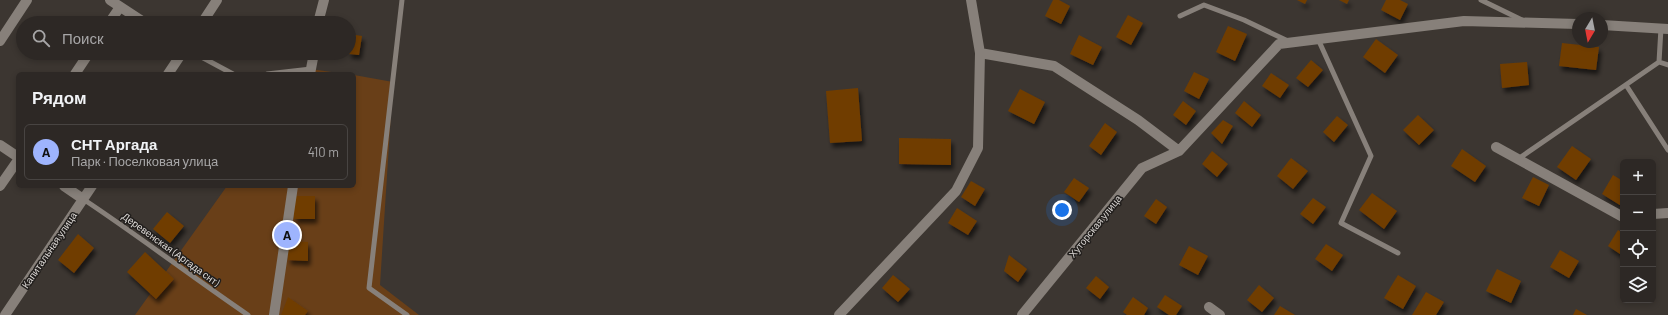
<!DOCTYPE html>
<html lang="ru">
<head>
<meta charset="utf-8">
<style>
  body { margin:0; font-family:Barlow,sans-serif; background:#393432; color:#f1f3f6 }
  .controls { position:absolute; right:12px; bottom:12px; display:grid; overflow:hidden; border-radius:6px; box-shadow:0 2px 6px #0003 }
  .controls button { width:36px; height:36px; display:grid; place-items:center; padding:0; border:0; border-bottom:1px solid #484442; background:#2d2825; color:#f1f3f6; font:20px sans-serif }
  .compass { position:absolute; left:1572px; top:12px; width:36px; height:36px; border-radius:50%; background:#2d2825; box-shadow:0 2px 6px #0003; rotate:190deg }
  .you { position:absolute; left:1062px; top:210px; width:14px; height:14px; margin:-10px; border:3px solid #fff; border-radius:50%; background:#1a73e8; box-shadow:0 0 0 6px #1a73e833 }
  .badge { display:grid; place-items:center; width:26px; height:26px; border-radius:50%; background:#9eb4fd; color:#111; font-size:13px; font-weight:700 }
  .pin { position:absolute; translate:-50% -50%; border:2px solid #fff; box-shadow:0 1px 4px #0006 }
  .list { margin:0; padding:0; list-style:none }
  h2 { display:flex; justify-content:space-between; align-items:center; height:52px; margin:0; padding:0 16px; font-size:17px }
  h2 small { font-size:13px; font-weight:400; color:#a7a6a7 }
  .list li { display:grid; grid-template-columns:26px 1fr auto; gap:12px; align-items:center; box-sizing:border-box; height:56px; margin:0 8px 8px; padding:0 8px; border:1px solid #484442; border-radius:6px }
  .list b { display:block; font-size:15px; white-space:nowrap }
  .list p { margin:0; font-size:13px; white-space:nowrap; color:#a7a6a7 }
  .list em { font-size:13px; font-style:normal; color:#a7a6a7 }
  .icon { flex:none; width:22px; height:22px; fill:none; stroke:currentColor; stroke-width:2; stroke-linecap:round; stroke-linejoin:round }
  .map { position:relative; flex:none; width:1668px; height:315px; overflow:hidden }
  .search { position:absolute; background:#2d2825; box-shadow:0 2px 6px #0003; left:16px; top:16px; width:340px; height:44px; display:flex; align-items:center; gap:10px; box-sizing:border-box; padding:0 14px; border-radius:22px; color:#a7a6a7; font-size:15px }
  .panel { position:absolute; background:#2d2825; box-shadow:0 2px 6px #0003; left:16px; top:72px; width:340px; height:116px; border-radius:6px }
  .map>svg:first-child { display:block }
  .green { fill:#693f18 }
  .building { fill:#703d01; filter:url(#shadow) }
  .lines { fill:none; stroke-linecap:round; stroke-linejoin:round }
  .service { stroke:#87807a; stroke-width:5 }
  .minor { stroke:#87807a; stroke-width:10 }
  .labels { text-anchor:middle; stroke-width:3; stroke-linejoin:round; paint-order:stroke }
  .street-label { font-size:10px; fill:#dedad7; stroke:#211e1c }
</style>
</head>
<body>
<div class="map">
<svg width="1668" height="315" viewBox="0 0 1668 315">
  <defs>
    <filter id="shadow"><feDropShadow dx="2.5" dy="4.5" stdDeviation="2" flood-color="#0009"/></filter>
  </defs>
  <rect width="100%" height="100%" fill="#3c3631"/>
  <path class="green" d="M311 69 345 74H307Z
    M354 75 393 82 380 285 419 315H135L227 186H354Z"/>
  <path class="building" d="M1053 0H1059L1070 6 1061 24 1045 16Z
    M1297 0H1307L1305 4Z
    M1339 0H1349L1347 4Z
    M1386 0H1400L1408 4 1400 20 1381 10Z
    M1128 15 1143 23 1131 45 1116 37Z
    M1228 26 1247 34 1235 61 1216 52Z
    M349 34 362 36 359 55 349 54Z
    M1079 35 1102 47 1093 65 1070 54Z
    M1376 39 1398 55 1385 73 1363 57Z
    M1562 43 1599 47 1596 70 1559 66Z
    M1311 60 1323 70 1308 87 1296 78Z
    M1527 62 1529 85 1502 88 1500 64Z
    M1194 72 1209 79 1199 99 1184 91Z
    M1271 73 1289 85 1280 98 1262 86Z
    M858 88 862 141 830 143 826 91Z
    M1020 89 1045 102 1034 124 1008 111Z
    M1183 101 1196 111 1186 125 1173 115Z
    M1244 101 1261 115 1252 127 1235 113Z
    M1418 115 1434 130 1419 145 1403 130Z
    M1337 116 1348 125 1334 142 1323 132Z
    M1223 120 1233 126 1222 144 1211 133Z
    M1105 123 1117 132 1101 155 1089 146Z
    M899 138 951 139V165L899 164Z
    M1572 146 1591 159 1576 180 1557 167Z
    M1462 149 1486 166 1475 182 1451 166Z
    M1212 151 1228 164 1217 177 1202 164Z
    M1291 158 1308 171 1293 189 1277 176Z
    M1613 175 1623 181V207L1602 194Z
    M1533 177 1549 185 1539 206 1522 198Z
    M1074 178 1089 188 1079 202 1064 192Z
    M971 181 985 189 975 206 961 197Z
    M1372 193 1397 211 1384 229 1359 210Z
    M294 196H315V219H294Z
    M1313 198 1326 207 1313 224 1300 214Z
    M1156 199 1167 207 1156 224 1144 216Z
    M957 208 977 221 968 235 948 223Z
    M167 212 184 226 170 243 153 229Z
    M1618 230 1623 233V256L1608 246Z
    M78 234 94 248 74 273 58 260Z
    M289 241 308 242V261L288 260Z
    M1326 244 1343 255 1332 271 1315 259Z
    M1189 246 1208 256 1198 275 1179 265Z
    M1560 250 1579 261 1569 278 1550 267Z
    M145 252 174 279 156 299 127 272Z
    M1009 255 1027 269 1018 282 1004 271Z
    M1497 269 1521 281 1511 303 1486 291Z
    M893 275 910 289 898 302 882 288Z
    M1398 275 1416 286 1403 309 1384 298Z
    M1096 276 1109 287 1100 299 1086 288Z
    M1259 285 1274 298 1262 312 1247 300Z
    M1426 292 1444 302 1436 315H1412Z
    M1165 295 1182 306 1176 315H1169L1157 307Z
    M288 297 308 311 305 315H281Z
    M1133 297 1148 308 1144 315H1127L1123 312Z
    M1280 306 1295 315H1274Z
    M1576 309 1587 315H1573Z"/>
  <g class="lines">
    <path class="service" d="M402 0 369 288 407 315
      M1481 0 1522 20
      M1180 16 1204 5 1244 20 1288 41
      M1318 39 1371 156 1341 223 1398 253
      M194 53 233 74
      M1659 62 1668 65
      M267 74 311 69
      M1626 85 1668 150
      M1518 159 1659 62 1661 28
      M83 199C139 236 192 277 248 315"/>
    <path class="minor" d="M110 0 145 23
      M109 23 120 7
      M202 23 217 0
      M318 23 324 0
      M1602 25 1668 29
      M0 41 27 0
      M980 53 1054 66 1138 120 1179 151
      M75 74 89 53
      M168 74 182 53
      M310 74 314 53
      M0 145 18 157
      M1496 147 1623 217
      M0 186 18 160
      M64 186 83 199
      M1653 214 1668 213
      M1209 307 1220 315
      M5 315 92 186
      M274 315 293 186
      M839 315 956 191 978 148 980 53 971 0
      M1022 315 1142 168 1179 151 1279 44 1464 21 1578 24"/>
  </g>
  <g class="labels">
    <g class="street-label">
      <text transform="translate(1095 226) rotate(-51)" y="4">Хуторская улица</text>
      <text transform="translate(171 249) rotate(36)" y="4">Деревенская (Аргада снт)</text>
      <text transform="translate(49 250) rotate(-56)" y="4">Капитальная улица</text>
    </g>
  </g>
</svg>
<div class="controls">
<button>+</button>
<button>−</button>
<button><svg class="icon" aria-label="locate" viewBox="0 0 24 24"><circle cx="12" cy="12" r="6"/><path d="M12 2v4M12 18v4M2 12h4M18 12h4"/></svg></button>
<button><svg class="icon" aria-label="layers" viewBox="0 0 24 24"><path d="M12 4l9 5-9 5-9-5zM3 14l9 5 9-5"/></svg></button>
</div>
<svg class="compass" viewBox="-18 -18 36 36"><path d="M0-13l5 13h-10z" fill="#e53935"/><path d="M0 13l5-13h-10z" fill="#a7a6a7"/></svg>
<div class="you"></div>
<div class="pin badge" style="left:287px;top:235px">A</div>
<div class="search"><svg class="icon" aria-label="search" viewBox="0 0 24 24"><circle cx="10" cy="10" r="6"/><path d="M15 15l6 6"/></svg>Поиск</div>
<section class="panel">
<h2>Рядом<small></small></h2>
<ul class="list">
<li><span class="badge">A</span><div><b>СНТ Аргада</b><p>Парк · Поселковая улица</p></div><em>410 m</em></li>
</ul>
</section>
</div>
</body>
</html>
